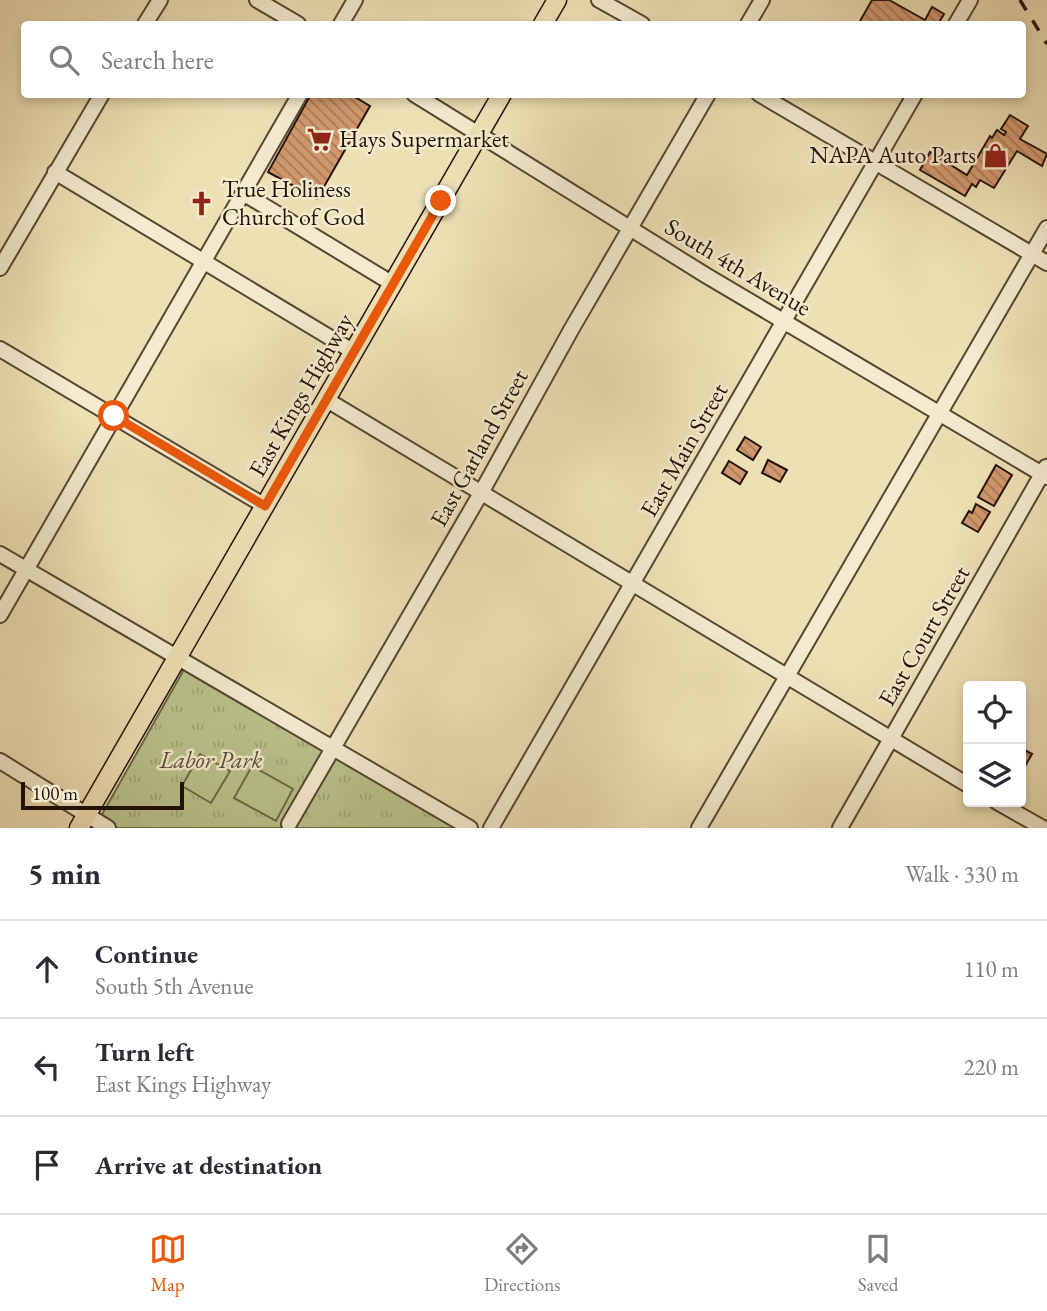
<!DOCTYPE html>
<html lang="en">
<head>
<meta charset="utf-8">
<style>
  body { margin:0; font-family:"EB Garamond",serif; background:#f7f7f7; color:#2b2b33 }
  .controls { position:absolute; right:21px; bottom:21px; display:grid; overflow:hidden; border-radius:7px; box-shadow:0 4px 10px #0003 }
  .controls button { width:63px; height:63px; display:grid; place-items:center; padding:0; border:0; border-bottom:2px solid #e1e1e2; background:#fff; color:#2b2b33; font:35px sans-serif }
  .scale { position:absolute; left:21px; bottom:18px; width:163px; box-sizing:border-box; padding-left:7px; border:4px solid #251207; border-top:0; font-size:19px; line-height:24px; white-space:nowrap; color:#251207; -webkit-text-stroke:5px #f4ebcf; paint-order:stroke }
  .stop { position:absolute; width:21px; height:21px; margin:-16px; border:5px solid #ea580c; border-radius:50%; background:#fff }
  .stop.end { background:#ea580c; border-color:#fff; box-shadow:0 2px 7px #0008 }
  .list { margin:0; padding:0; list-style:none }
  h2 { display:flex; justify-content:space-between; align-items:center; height:91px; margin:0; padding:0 28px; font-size:30px }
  h2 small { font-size:23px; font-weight:400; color:#7c7c81 }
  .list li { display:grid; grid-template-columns:46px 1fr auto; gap:21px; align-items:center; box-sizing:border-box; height:98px; padding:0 28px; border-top:2px solid #e1e1e2 }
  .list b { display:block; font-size:26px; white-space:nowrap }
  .list p { margin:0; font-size:23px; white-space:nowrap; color:#7c7c81 }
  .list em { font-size:23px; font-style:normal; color:#7c7c81 }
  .icon { flex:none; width:38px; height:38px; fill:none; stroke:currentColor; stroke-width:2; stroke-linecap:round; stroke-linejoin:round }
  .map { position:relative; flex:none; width:1047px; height:828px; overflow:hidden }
  .search { position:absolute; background:#fff; box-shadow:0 4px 10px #0003; left:21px; right:21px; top:21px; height:77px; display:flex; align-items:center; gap:18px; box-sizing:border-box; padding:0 24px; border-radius:7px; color:#7c7c81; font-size:26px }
  .sheet { height:385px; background:#fff }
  nav { display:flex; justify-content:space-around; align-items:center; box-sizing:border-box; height:98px; border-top:2px solid #e1e1e2; background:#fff; font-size:19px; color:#7c7c81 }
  nav a { display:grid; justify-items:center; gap:4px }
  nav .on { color:#ea580c }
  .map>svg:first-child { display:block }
  .park { fill:url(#park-tufts); stroke:#706a4a; stroke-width:2 }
  .pitch { fill:#bac28c; stroke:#706a4a; stroke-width:2 }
  .building { fill:url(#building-back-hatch); stroke:#251207; stroke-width:2 }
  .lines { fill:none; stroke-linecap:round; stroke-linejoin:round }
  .minor-casing { stroke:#574632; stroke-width:18 }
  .major-casing { stroke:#251207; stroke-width:21 }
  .minor { stroke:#f4ebcf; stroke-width:14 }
  .major { stroke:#eee0b5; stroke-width:18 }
  .rail { stroke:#251207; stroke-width:3.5; stroke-dasharray:12 12; stroke-linecap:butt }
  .route { stroke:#ea580c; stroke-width:9 }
  .labels { text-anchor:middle; stroke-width:5; stroke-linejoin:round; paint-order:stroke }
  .poi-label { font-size:24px; fill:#251207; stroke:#f4ebcf; text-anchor:start }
  .street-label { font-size:24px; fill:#251207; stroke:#f4ebcf }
  .park-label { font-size:24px; font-style:italic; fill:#595036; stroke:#f4ebcf }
</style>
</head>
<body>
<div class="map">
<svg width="1047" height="828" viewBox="0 0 1047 828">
  <defs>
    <pattern id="park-tufts" width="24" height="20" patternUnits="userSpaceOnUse" patternTransform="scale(1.75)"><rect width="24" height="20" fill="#bac28c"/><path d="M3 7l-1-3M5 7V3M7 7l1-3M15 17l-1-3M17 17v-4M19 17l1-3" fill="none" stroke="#a0a677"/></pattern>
    <pattern id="building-back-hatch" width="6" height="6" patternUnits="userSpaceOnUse" patternTransform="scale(1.75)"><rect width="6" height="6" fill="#d1986e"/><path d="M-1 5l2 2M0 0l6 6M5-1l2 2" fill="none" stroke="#a97b58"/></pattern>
  </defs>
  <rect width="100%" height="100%" fill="#eee0b5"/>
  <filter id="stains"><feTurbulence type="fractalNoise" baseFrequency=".00286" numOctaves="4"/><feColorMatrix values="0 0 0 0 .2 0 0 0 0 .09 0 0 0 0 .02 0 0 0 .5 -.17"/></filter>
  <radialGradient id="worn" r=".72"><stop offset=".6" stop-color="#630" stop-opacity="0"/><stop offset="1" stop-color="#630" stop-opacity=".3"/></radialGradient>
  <path class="park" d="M186 666 459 828H117L100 818Z"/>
  <path class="pitch" d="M200 754 230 771 211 803 182 786Z
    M252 766 293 789 276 821 234 798Z"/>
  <path class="building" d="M872 0H889L925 20 932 7 944 14 938 24H866L860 21Z
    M311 94H350L370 106 317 199 268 172Z
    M1010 115 1028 126 1020 139 1047 154 1042 166 1017 151 994 188 980 180 976 187 972 184 965 196 920 170 930 152 967 175 990 136 992 138 997 130 1004 135 1006 132 1001 129Z
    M745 437 761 447 753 460 737 450Z
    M768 460 787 470 780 482 762 473Z
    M729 461 747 472 740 484 722 473Z
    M996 465 1012 475 994 506 978 497Z
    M976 504 990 512 978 532 962 523 969 511 972 513Z
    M1021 748 1032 754 1021 773Z"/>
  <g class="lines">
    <defs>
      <path id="minor" d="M257 0 298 24
        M599 0 642 24
        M145 24 160 0
        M341 24 355 0
        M748 24 762 0
        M956 24 970 0
        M414 94 707 276 1047 477
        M759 94 1047 263
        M55 172 354 352
        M243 193 393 284
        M0 268 102 94
        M0 349 265 506
        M327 400 968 785
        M0 554 470 828
        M0 615 300 94
        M0 761 108 828
        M997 802 1043 828
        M289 824 481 493 571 330 708 94
        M491 828 915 94
        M699 828 1047 228
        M840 828 1046 467"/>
      <path id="major" d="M543 24 557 0
        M79 828 502 94"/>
    </defs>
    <use href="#minor" class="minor-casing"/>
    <use href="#major" class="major-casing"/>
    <use href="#minor" class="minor"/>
    <use href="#major" class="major"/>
    <path class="rail" d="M1020 0 1047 44"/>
  </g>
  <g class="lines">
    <path class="route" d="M114 416 265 506 441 201"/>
  </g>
  <defs>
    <symbol id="supermarket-bare" viewBox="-9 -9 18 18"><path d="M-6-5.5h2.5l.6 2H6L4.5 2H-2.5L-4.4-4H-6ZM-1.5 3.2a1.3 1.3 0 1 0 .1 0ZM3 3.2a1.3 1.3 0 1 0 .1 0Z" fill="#8f2418" stroke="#f4ebcf" stroke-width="2.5" paint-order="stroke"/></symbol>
    <symbol id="shop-bare" viewBox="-9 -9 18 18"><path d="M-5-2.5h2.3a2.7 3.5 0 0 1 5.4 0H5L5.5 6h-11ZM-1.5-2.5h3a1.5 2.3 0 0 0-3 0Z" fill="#8f2418" stroke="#f4ebcf" stroke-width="2.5" paint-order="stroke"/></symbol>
    <symbol id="church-bare" viewBox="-9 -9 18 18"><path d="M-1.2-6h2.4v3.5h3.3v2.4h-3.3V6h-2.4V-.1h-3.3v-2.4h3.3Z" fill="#8f2418" stroke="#f4ebcf" stroke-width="2.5" paint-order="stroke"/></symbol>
  </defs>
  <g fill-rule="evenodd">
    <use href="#supermarket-bare" x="302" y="122" width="35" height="35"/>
    <use href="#shop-bare" x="978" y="138" width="35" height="35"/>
    <use href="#church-bare" x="184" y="186" width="35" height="35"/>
  </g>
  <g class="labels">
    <g class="poi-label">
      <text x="339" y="147">Hays Supermarket</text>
      <text x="976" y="163" text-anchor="end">NAPA Auto Parts</text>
      <text x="222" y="197">True Holiness<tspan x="222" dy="28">Church of God</tspan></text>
    </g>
    <g class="street-label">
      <text transform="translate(738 267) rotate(31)" y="8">South 4th Avenue</text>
      <text transform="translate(301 395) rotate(-60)" y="8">East Kings Highway</text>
      <text transform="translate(479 448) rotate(-61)" y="8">East Garland Street</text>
      <text transform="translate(684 450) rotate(-60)" y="8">East Main Street</text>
      <text transform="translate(924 636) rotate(-60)" y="8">East Court Street</text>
    </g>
    <g class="park-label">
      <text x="211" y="768">Labor Park</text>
    </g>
  </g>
  <rect width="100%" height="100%" filter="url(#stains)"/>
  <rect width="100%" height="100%" fill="url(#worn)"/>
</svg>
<div class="controls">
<button><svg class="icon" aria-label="locate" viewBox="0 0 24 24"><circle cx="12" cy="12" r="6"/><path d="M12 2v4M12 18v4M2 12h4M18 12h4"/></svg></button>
<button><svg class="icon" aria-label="layers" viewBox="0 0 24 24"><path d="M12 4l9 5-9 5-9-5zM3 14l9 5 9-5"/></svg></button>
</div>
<div class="scale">100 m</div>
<div class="stop" style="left:114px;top:416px"></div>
<div class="stop end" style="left:441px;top:201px"></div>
<div class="search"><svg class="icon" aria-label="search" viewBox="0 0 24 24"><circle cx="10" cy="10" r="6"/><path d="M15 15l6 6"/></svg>Search here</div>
</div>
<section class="sheet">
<h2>5 min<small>Walk · 330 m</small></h2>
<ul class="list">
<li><svg class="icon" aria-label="ahead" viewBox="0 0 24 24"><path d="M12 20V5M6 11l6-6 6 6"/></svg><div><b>Continue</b><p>South 5th Avenue</p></div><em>110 m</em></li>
<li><svg class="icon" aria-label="left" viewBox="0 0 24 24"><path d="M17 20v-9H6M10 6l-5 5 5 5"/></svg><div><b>Turn left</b><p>East Kings Highway</p></div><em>220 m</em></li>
<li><svg class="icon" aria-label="arrive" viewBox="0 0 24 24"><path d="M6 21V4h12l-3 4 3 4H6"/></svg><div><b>Arrive at destination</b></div></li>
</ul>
</section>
<nav>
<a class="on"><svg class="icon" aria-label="map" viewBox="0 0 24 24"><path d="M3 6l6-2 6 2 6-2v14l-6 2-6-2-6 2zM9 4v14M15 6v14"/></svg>Map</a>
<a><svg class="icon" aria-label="directions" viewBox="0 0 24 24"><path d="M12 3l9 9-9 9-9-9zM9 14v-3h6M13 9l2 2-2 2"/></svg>Directions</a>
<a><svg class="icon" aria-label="saved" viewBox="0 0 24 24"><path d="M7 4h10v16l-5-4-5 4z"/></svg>Saved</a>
</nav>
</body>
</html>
